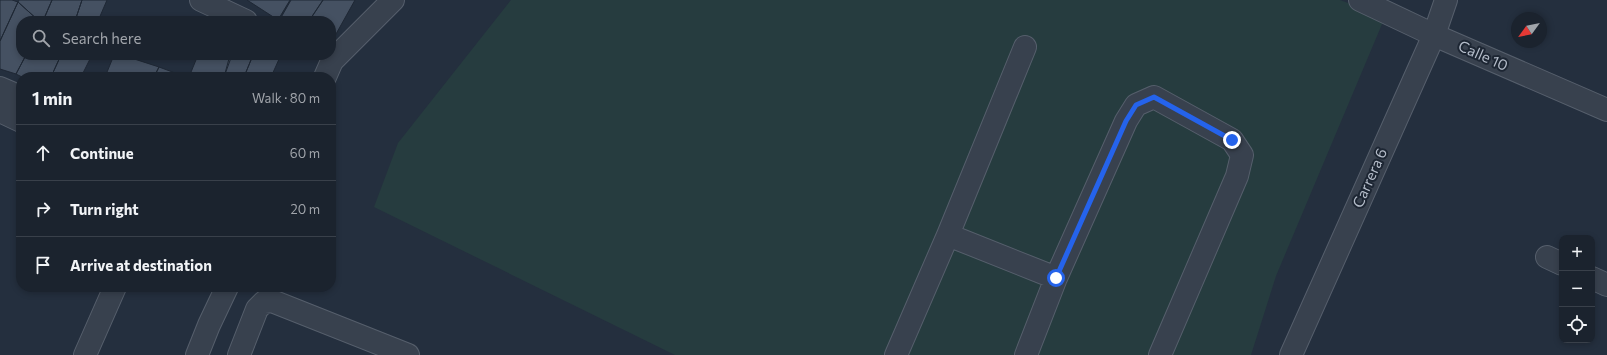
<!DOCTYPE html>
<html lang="en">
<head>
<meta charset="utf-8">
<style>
  body { margin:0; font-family:Commissioner,sans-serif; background:#242b36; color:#f1f3f6 }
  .controls { position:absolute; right:12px; bottom:12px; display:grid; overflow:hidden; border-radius:8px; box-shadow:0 2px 6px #0003 }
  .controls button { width:36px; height:36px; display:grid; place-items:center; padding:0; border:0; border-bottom:1px solid #39404a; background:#1b232e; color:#f1f3f6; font:20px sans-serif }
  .compass { position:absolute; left:1511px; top:12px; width:36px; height:36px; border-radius:50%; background:#1b232e; box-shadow:0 2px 6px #0003; rotate:237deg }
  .stop { position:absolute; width:12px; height:12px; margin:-9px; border:3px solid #2563eb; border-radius:50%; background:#fff }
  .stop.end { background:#2563eb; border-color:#fff; box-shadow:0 1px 4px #0008 }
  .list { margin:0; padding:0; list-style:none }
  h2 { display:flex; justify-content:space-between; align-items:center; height:52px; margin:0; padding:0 16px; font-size:17px }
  h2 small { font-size:13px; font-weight:400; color:#a0a4aa }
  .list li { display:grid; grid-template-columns:26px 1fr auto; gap:12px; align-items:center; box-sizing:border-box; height:56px; padding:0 16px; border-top:1px solid #39404a }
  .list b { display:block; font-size:15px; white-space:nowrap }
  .list em { font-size:13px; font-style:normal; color:#a0a4aa }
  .icon { flex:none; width:22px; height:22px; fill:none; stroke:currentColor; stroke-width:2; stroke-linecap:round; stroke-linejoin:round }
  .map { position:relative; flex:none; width:1607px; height:355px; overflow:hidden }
  .search { position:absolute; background:#1b232e; box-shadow:0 2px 6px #0003; left:16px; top:16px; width:320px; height:44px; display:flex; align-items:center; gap:10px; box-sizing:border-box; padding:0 14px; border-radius:16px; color:#a0a4aa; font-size:15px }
  .panel { position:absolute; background:#1b232e; box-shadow:0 2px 6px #0003; left:16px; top:72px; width:320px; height:220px; border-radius:16px }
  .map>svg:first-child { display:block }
  .green { fill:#263c3f }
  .building { fill:#455162; stroke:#1f2835 }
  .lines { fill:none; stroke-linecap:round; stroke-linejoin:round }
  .minor-casing { stroke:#565f6c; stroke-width:24 }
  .minor { stroke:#38414e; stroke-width:22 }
  .route { stroke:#2563eb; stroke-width:5 }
  .labels { text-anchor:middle; stroke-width:4; stroke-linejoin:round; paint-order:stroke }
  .street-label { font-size:15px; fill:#b4bcc9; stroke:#1d2633 }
</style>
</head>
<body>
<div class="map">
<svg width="1607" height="355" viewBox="0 0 1607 355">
  <rect width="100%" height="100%" fill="#242f3e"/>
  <path class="green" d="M511 0H1340L1385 17 1276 276 1251 355H675L374 207 398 143Z"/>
  <path class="building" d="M0 0H12L18 2 0 41Z
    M19 0H52L43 21H39L18 2Z
    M52 0H82L75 21H43Z
    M82 0H107L98 21H75Z
    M247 0H290L278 20Z
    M291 0H323L309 21H279Z
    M323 0H355L331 43V21H309Z
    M18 2 39 21H21V55H26L16 74 0 69V41Z
    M26 55H61L51 77H22L16 74Z
    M61 55H92L81 77H51Z
    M114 55H122L159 67 154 77H105Z
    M198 55H232L224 77H189Z
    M230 55H253L244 77H224Z
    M253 55H274L280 57 271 77H244Z
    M159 67 186 77H154Z"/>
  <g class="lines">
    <defs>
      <path id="minor" d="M201 0 246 21
        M1360 0 1434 35 1607 110
        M325 77 332 61 393 0
        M0 88 21 97
        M0 111 21 121
        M948 235 1056 278
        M1547 257 1562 264
        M1592 278 1607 285
        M85 355 115 287
        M197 355 209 325 227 287
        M239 355 257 309 264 302 272 301 408 355
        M896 355 948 235 1025 47
        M1026 355 1056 278 1126 121 1136 105 1154 97 1232 140 1242 155 1237 176 1160 355
        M1291 355 1434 35 1446 0"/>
    </defs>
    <use href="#minor" class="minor-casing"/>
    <use href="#minor" class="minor"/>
  </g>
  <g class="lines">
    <path class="route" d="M1056 278 1126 121 1136 105 1154 97 1232 140"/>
  </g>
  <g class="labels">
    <g class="street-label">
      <text transform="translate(1483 56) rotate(24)" y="5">Calle 10</text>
      <text transform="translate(1370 178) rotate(-66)" y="5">Carrera 6</text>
    </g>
  </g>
</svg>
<div class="controls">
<button>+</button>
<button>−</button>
<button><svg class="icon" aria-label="locate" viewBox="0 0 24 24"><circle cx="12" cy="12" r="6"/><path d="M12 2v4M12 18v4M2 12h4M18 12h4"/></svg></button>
</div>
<svg class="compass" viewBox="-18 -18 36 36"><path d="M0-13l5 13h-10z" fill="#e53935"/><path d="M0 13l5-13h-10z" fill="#a0a4aa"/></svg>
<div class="stop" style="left:1056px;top:278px"></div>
<div class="stop end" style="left:1232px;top:140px"></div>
<div class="search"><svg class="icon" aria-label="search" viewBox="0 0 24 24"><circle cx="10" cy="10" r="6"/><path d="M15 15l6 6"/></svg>Search here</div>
<section class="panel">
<h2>1 min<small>Walk · 80 m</small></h2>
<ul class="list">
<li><svg class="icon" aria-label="ahead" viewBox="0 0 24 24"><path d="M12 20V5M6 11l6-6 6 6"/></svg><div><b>Continue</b></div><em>60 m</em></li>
<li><svg class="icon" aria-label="right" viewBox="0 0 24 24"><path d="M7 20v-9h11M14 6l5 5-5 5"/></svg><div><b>Turn right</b></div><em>20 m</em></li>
<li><svg class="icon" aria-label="arrive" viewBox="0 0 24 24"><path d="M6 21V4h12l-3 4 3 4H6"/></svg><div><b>Arrive at destination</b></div></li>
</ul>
</section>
</div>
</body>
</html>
